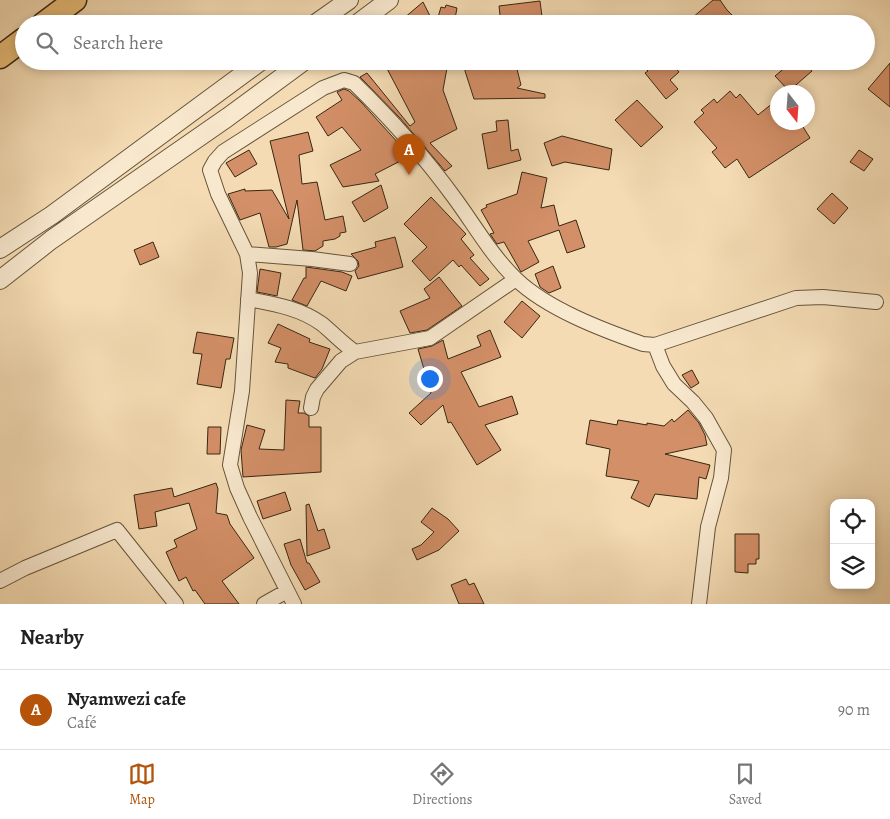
<!DOCTYPE html>
<html lang="en">
<head>
<meta charset="utf-8">
<style>
  body { margin:0; font-family:Alegreya,serif; background:#f6f6f6; color:#222 }
  .controls { position:absolute; right:15px; bottom:15px; display:grid; overflow:hidden; border-radius:10px; box-shadow:0 2px 8px #0003 }
  .controls button { width:45px; height:45px; display:grid; place-items:center; padding:0; border:0; border-bottom:1px solid #e0e0e0; background:#fff; color:#222; font:25px sans-serif }
  .compass { position:absolute; left:770px; top:85px; width:45px; height:45px; border-radius:50%; background:#fff; box-shadow:0 2px 8px #0003; rotate:163deg }
  .you { position:absolute; left:429px; top:378px; width:18px; height:18px; margin:-12px; border:4px solid #fff; border-radius:50%; background:#1a73e8; box-shadow:0 0 0 8px #1a73e833 }
  .badge { display:grid; place-items:center; width:32px; height:32px; border-radius:50%; background:#b45309; color:#fff; font-size:16px; font-weight:700 }
  .pin { position:absolute; translate:-50% -41px; filter:drop-shadow(0 1px 2px #0008) }
  .pin::after { content:''; position:absolute; top:26px; width:18px; height:15px; background:inherit; clip-path:polygon(0 0,100% 0,50% 100%) }
  .list { margin:0; padding:0; list-style:none }
  h2 { display:flex; justify-content:space-between; align-items:center; height:65px; margin:0; padding:0 20px; font-size:21px }
  h2 small { font-size:16px; font-weight:400; color:#767676 }
  .list li { display:grid; grid-template-columns:32px 1fr auto; gap:15px; align-items:center; box-sizing:border-box; height:80px; padding:0 20px; border-top:1px solid #e0e0e0 }
  .list b { display:block; font-size:19px; white-space:nowrap }
  .list p { margin:0; font-size:16px; white-space:nowrap; color:#767676 }
  .list em { font-size:16px; font-style:normal; color:#767676 }
  .icon { flex:none; width:28px; height:28px; fill:none; stroke:currentColor; stroke-width:2; stroke-linecap:round; stroke-linejoin:round }
  .map { position:relative; flex:none; width:890px; height:604px; overflow:hidden }
  .search { position:absolute; background:#fff; box-shadow:0 2px 8px #0003; left:15px; right:15px; top:15px; height:55px; display:flex; align-items:center; gap:12px; box-sizing:border-box; padding:0 18px; border-radius:28px; color:#767676; font-size:19px }
  .sheet { height:145px; background:#fff }
  nav { display:flex; justify-content:space-around; align-items:center; box-sizing:border-box; height:70px; border-top:1px solid #e0e0e0; background:#fff; font-size:14px; color:#767676 }
  nav a { display:grid; justify-items:center; gap:2px }
  nav .on { color:#b45309 }
  .map>svg:first-child { display:block }
  .building { fill:#d38f67; stroke:#372712 }
  .lines { fill:none; stroke-linecap:round; stroke-linejoin:round }
  .minor-casing { stroke:#66543a; stroke-width:16 }
  .tertiary-casing { stroke:#66543a; stroke-width:20 }
  .trunk-casing { stroke:#372712; stroke-width:25 }
  .minor { stroke:#f8e8ce; stroke-width:14 }
  .tertiary { stroke:#f8e8ce; stroke-width:18 }
  .trunk { stroke:#eabe7a; stroke-width:22 }
</style>
</head>
<body>
<div class="map">
<svg width="890" height="604" viewBox="0 0 890 604">
  <rect width="100%" height="100%" fill="#f4dbb3"/>
  <filter id="stains"><feTurbulence type="fractalNoise" baseFrequency=".004" numOctaves="4"/><feColorMatrix values="0 0 0 0 .2 0 0 0 0 .09 0 0 0 0 .02 0 0 0 .5 -.17"/></filter>
  <radialGradient id="worn" r=".72"><stop offset=".6" stop-color="#630" stop-opacity="0"/><stop offset="1" stop-color="#630" stop-opacity=".3"/></radialGradient>
  <path class="building" d="M713 0H720L727 10 741 24H722L715 17 707 24H685Z
    M540 1 543 24H501L499 6Z
    M423 2 434 24H397Z
    M446 5 457 8 454 24H436L441 7 445 8Z
    M383 61H426L427 64 447 68 443 90 457 129 430 143 452 166 445 171 400 118 360 77 367 73 410 126 415 122Z
    M465 61H515L521 85 517 88 545 94V98L474 99 465 71Z
    M652 61H670L679 72 670 80 678 89 666 99 645 73 648 71 645 68Z
    M793 61H804L812 71 789 91 775 76Z
    M890 63V107L868 89Z
    M344 89 349 91 361 102 410 156 375 174 379 181 343 187 330 165 361 150 342 127 328 136 316 117 342 100 337 92Z
    M730 91 736 98 740 94 758 115 778 99V122H800L810 138 749 178 737 159 725 168 712 152 717 148 694 122 704 113 701 110 714 99 717 103Z
    M637 100 663 127 641 147 615 120Z
    M508 120 511 151 518 149 521 160 488 169 482 134 497 131 496 121Z
    M308 132 313 151 299 155 302 184 317 182 325 220 343 216 346 232 340 233V236L335 239 323 241V246L315 251 303 250 297 200 287 244 276 247H269L260 213 240 220 228 194 245 189V191L272 190 289 219 270 141Z
    M562 136 612 149 609 170 565 162 552 166 544 143Z
    M249 150 257 164 235 177 226 163Z
    M859 150 873 159 864 171 850 162Z
    M522 172 547 178 541 208 554 205 559 226 576 220 585 247 567 253 559 230 528 241 539 262 521 272 504 242 497 244 490 234 494 233 481 210 487 207 486 205 517 194Z
    M381 185 388 208 364 222 352 202Z
    M832 193 848 208 834 224 817 209Z
    M431 197 466 234 461 239 474 255 470 258 489 279 480 286 461 265 459 267 453 260 430 281 412 261 427 247 404 224Z
    M395 237 403 267 358 279 355 271 359 266 358 261 351 254 376 247 375 242Z
    M153 242 159 257 140 265 134 250Z
    M553 266 561 288 549 293 540 287 535 274Z
    M306 267 342 272 352 276 346 291 321 281 307 306 292 300 304 278H306Z
    M260 269 281 273 277 296 257 292Z
    M439 277 462 306 427 330 410 333 400 311 430 298 424 289Z
    M522 301 540 316 522 338 504 322Z
    M278 324 310 339 309 342 330 349 322 369 315 378 288 368V364L275 362 281 348 268 343Z
    M490 330 501 357 461 372 479 407 512 396 518 414 485 425 501 450 477 465 451 422 448 423 443 405 421 425 409 413 431 393 418 349 432 346 443 340 448 359 481 346 477 336Z
    M197 332 234 338 230 359H226L221 388 197 384 202 354 193 353Z
    M692 370 699 383 691 388 682 375Z
    M286 400 300 401 298 413H304L309 416V427H321V472L243 477 241 450 247 425 265 430 259 449 284 450Z
    M688 410 699 423 705 435 707 445 665 454 710 465 706 479 699 477 697 499 655 494 649 507 631 498 639 481 606 476 610 449 586 444 590 420 617 425 618 420 647 425V423L664 426 672 419 674 422Z
    M208 427H221L220 454H207Z
    M216 483 218 489 216 513 227 515 230 524 254 558 222 581 239 604H205L195 590 193 591 186 577 179 581 173 568 166 552 177 547 174 540 197 529 189 503 155 512 157 526 139 529 134 495 172 488 174 497Z
    M285 492 291 510 263 519 257 501Z
    M309 504 318 531 324 529 330 548 307 556 306 505Z
    M432 508 448 519 459 531 439 550 417 560 412 549 421 545 434 532 421 522Z
    M735 534H759V559H756V564H748V573L735 572Z
    M300 539 307 563H309L320 582 305 590 291 565 284 544Z
    M466 579 469 585 474 583 484 604H459L451 585Z"/>
  <g class="lines">
    <defs>
      <path id="minor" d="M247 254 312 259 350 264
        M248 299C274 304 300 308 322 324 333 333 343 344 355 352
        M655 345 796 298 823 297 876 302
        M311 408 313 397 317 389 341 361 355 352 430 338 516 279
        M0 581 25 568 117 530 176 604
        M264 604 287 591
        M294 604 250 517 237 488 230 465 242 391 250 273 247 254 218 194 210 170 215 161 223 152 323 88 344 80 354 83C389 117 427 160 456 200 475 226 492 256 516 279 547 309 603 330 643 344L655 345 663 366 674 384 693 402 706 418 724 450 721 478 708 527 699 604"/>
      <path id="tertiary" d="M315 24 349 0
        M357 24 389 0
        M0 249 52 215 261 61
        M0 280 51 240 228 117 304 61"/>
      <path id="trunk" d="M43 24 75 0
        M0 57 24 39"/>
    </defs>
    <use href="#minor" class="minor-casing"/>
    <use href="#tertiary" class="tertiary-casing"/>
    <use href="#trunk" class="trunk-casing"/>
    <use href="#minor" class="minor"/>
    <use href="#tertiary" class="tertiary"/>
    <use href="#trunk" class="trunk"/>
  </g>
  <rect width="100%" height="100%" filter="url(#stains)"/>
  <rect width="100%" height="100%" fill="url(#worn)"/>
</svg>
<div class="controls">
<button><svg class="icon" aria-label="locate" viewBox="0 0 24 24"><circle cx="12" cy="12" r="6"/><path d="M12 2v4M12 18v4M2 12h4M18 12h4"/></svg></button>
<button><svg class="icon" aria-label="layers" viewBox="0 0 24 24"><path d="M12 4l9 5-9 5-9-5zM3 14l9 5 9-5"/></svg></button>
</div>
<svg class="compass" viewBox="-18 -18 36 36"><path d="M0-13l5 13h-10z" fill="#e53935"/><path d="M0 13l5-13h-10z" fill="#767676"/></svg>
<div class="you"></div>
<div class="pin badge" style="left:409px;top:175px">A</div>
<div class="search"><svg class="icon" aria-label="search" viewBox="0 0 24 24"><circle cx="10" cy="10" r="6"/><path d="M15 15l6 6"/></svg>Search here</div>
</div>
<section class="sheet">
<h2>Nearby<small></small></h2>
<ul class="list">
<li><span class="badge">A</span><div><b>Nyamwezi cafe</b><p>Café</p></div><em>90 m</em></li>
</ul>
</section>
<nav>
<a class="on"><svg class="icon" aria-label="map" viewBox="0 0 24 24"><path d="M3 6l6-2 6 2 6-2v14l-6 2-6-2-6 2zM9 4v14M15 6v14"/></svg>Map</a>
<a><svg class="icon" aria-label="directions" viewBox="0 0 24 24"><path d="M12 3l9 9-9 9-9-9zM9 14v-3h6M13 9l2 2-2 2"/></svg>Directions</a>
<a><svg class="icon" aria-label="saved" viewBox="0 0 24 24"><path d="M7 4h10v16l-5-4-5 4z"/></svg>Saved</a>
</nav>
</body>
</html>
